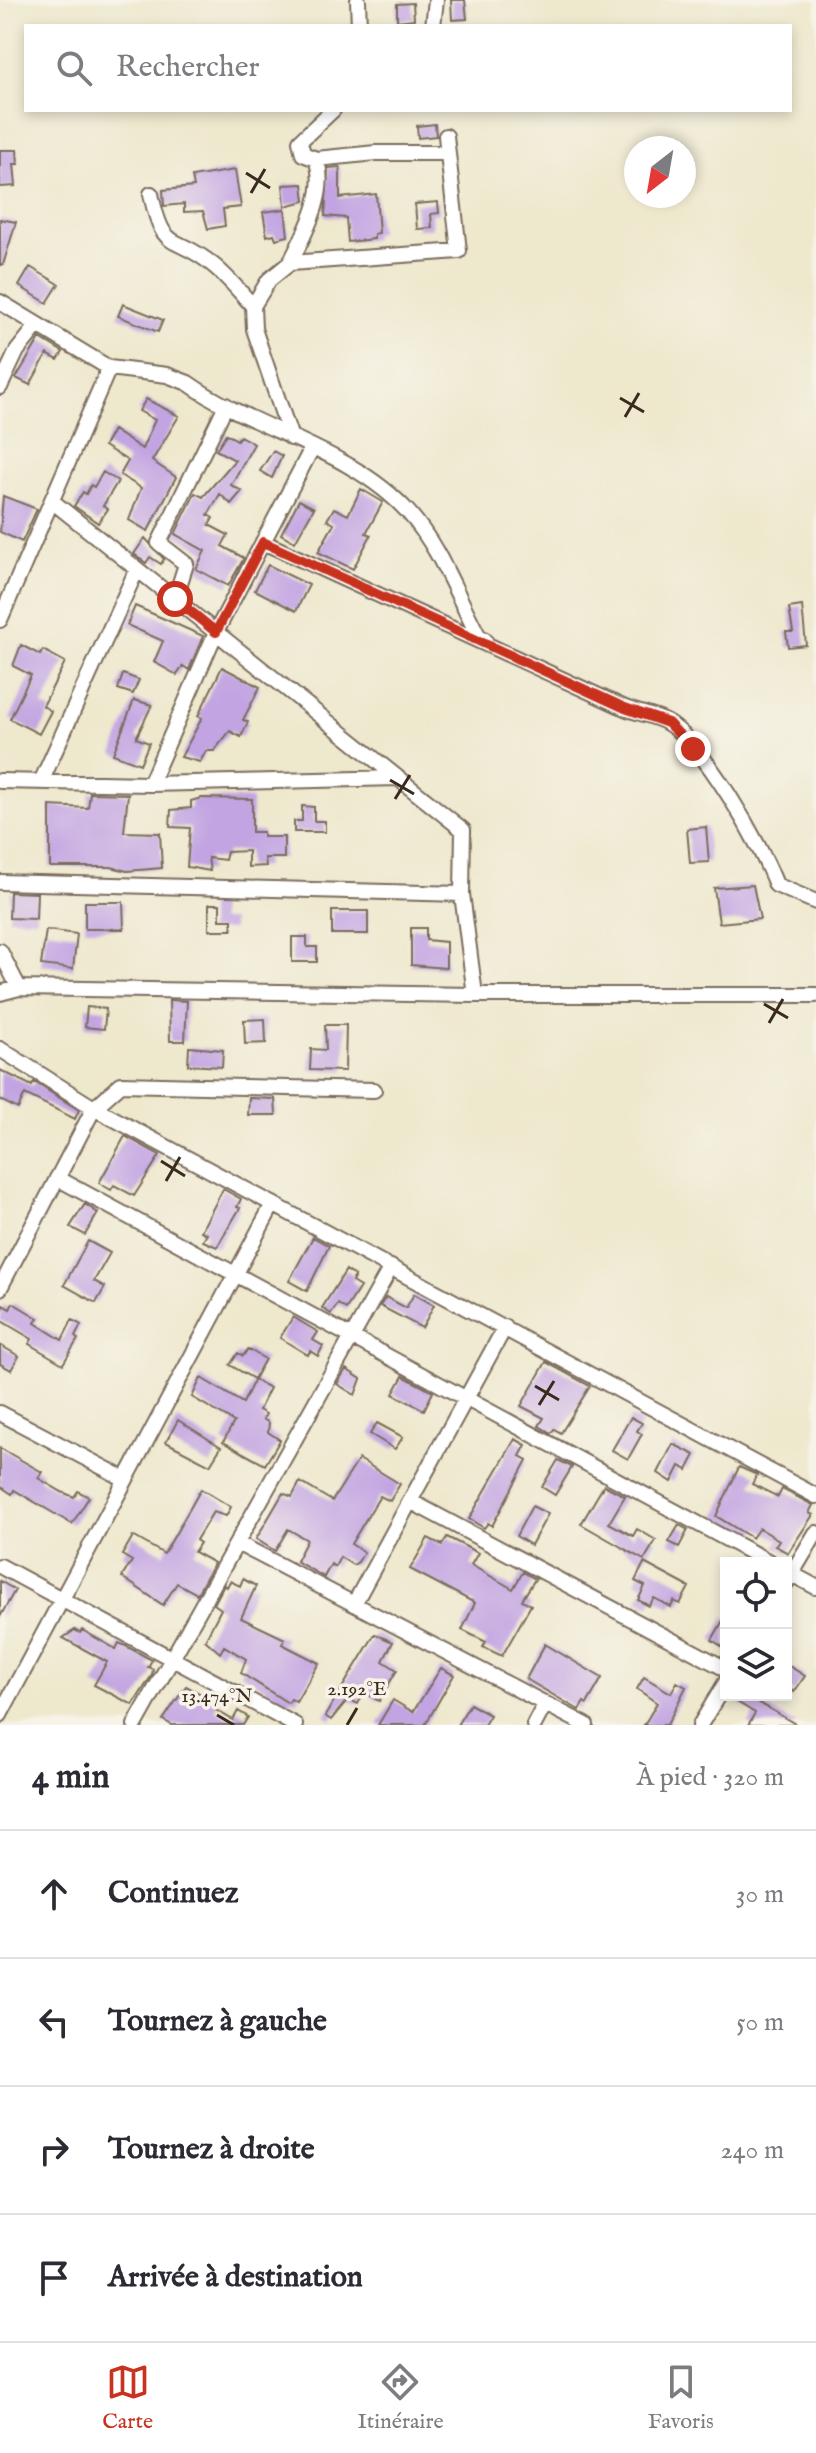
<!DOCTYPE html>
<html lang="fr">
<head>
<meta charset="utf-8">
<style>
  body { margin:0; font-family:"IM FELL English",serif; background:#f2f2f3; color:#2b2b33 }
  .controls { position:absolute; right:24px; bottom:24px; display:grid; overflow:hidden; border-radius:0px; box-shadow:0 4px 12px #0003 }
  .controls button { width:72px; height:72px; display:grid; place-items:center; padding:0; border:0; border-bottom:2px solid #e1e1e2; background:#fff; color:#2b2b33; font:40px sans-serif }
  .compass { position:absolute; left:624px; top:136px; width:72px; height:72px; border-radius:50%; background:#fff; box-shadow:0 4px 12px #0003; rotate:211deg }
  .stop { position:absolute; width:24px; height:24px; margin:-18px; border:6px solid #c8321e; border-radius:50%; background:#fff }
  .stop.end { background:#c8321e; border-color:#fff; box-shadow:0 2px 8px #0008 }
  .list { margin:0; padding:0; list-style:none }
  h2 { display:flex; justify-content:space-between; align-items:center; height:104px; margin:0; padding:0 32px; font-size:34px }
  h2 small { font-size:26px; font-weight:400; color:#7c7c81 }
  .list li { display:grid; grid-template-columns:52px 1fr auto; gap:24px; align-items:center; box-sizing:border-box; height:128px; padding:0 32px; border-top:2px solid #e1e1e2 }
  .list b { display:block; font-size:30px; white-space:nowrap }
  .list em { font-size:26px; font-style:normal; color:#7c7c81 }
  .icon { flex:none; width:44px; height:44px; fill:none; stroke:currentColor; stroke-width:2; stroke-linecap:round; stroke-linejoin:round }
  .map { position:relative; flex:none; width:816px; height:1725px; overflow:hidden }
  .search { position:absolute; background:#fff; box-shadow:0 4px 12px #0003; left:24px; right:24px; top:24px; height:88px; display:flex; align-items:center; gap:20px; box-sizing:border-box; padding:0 28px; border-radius:0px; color:#7c7c81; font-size:30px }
  .sheet { height:616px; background:#fff }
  nav { display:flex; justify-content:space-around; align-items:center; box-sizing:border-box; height:112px; border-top:2px solid #e1e1e2; background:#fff; font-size:22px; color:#7c7c81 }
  nav a { display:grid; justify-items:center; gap:4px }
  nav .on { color:#c8321e }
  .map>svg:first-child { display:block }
  .building { fill:#c2a4e2 }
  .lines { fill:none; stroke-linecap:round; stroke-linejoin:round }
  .minor-casing { stroke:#7a6c5b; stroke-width:18 }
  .minor { stroke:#fff; stroke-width:14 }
  .route { stroke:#c8321e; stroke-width:10 }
  .ticks { fill:none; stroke:#3b2a1e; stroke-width:3 }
  .ticks-label { font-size:20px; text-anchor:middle; fill:#3b2a1e; stroke:#f7f3e8; stroke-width:7; stroke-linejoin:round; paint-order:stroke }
</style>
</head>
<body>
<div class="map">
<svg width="816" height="1725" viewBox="0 0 816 1725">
  <rect width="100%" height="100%" fill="#f7f3e8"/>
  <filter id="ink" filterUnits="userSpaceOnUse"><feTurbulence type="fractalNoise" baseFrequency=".0125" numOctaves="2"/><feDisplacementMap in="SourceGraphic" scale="16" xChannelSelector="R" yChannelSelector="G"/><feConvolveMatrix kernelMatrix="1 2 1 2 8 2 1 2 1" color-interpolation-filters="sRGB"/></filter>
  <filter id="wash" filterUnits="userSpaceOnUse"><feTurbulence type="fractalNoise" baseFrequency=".006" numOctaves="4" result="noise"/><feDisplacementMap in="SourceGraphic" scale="32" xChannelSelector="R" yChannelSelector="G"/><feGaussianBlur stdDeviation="1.8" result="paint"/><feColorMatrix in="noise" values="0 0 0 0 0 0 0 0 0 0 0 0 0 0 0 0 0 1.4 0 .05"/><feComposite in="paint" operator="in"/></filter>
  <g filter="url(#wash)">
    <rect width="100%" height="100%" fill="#eee8cd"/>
    <g id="blocks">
      <path class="building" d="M451 0H465L467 19 452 20Z
        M413 3 414 19 397 21V4Z
        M435 124 436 136 418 138 417 126Z
        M0 150H17L18 164H14L16 186 0 187Z
        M340 167V198L376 194 379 233 374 234V239L348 242 346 218 325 216 328 168Z
        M235 170 241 207 223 209 225 226 208 229 203 211 184 212V204L164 206 163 190 194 187 192 177Z
        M303 184 305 201 285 206 283 185Z
        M438 202 439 213 431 214 432 228 417 229 415 204Z
        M285 209 288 236 276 239 274 234 267 236 263 212Z
        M0 219 16 222 3 265H0Z
        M30 267 59 284 47 303 19 286Z
        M123 304 163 320 158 332 118 316Z
        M40 338 63 352 58 360 47 354 30 385 16 378Z
        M146 399 179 416 152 461 176 477 148 531 129 520 141 488 120 475 128 461 104 446 113 430 142 449 155 420 139 411Z
        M226 434 237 440 240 436 254 444 231 485 242 491 231 504 220 494 208 515 213 518 209 525 228 535 222 546 244 558 228 586 196 569 205 551 175 534 195 493 203 497 235 460 216 450Z
        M273 451 282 456 272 478 260 471Z
        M103 472 118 481 103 506 108 509 98 523 74 506 83 492 86 494 91 485 94 487Z
        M361 489 383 502 366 533 371 535 353 569 318 552 334 524 327 520 334 508 348 515Z
        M3 496 37 509 22 542 0 532Z
        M299 500 314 508 295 542 281 534Z
        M145 538 164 559 161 564 150 557 146 563 134 554Z
        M268 565 309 585 296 611 255 590Z
        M135 606 203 636 189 670 183 666 177 675 154 662 163 641 127 625Z
        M802 606 806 645 788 647 786 632H793L789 608Z
        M21 645 40 655 43 650 65 662 43 706 51 711 39 734 10 719 31 675 13 666Z
        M222 667 260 687 243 720 248 722 241 737 230 731 214 751H206L200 762 181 757 202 718 198 716Z
        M123 674 139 680 133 694 118 689Z
        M134 700 152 705 136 738 149 743 140 764 113 754Z
        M90 793 128 794 124 832 160 833 162 868 127 871 111 867H50V806L88 808Z
        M201 798 252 799V832H263V837H284V858H265L266 866 248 867V851L227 852 225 860 208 858 210 871 187 867 190 828 170 827 171 810 191 808V801Z
        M302 806 314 807V821H325V832H294V821H302Z
        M706 827 709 862 690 863 687 829Z
        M753 885 760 919 719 923 714 888Z
        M10 892 37 893 36 919 9 918Z
        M85 902H123L124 929H85Z
        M209 904H220V920H232V930H209Z
        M332 911H368V934H332Z
        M411 928H426V940L446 942V968L411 965Z
        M46 930 77 934 73 969 41 965Z
        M292 937H307V947H317V962H292Z
        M169 1000 187 1001 185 1041H170Z
        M87 1007 106 1009 104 1029 85 1027Z
        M265 1019 266 1043 245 1044 244 1020Z
        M325 1025H346L345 1071 310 1070 311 1049 326 1050Z
        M189 1047 223 1050 222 1067 188 1065Z
        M0 1070 32 1086 34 1082 79 1110 75 1119 25 1094 18 1109 0 1100Z
        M249 1098 275 1099 276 1115H248Z
        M125 1136 160 1155 134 1196 114 1185 111 1190 99 1183Z
        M223 1189 241 1199 237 1207 240 1208 217 1247 203 1241 207 1234 201 1231Z
        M85 1204 98 1213 85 1235 70 1227Z
        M313 1237 329 1246 307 1291 289 1281Z
        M88 1241 110 1253 94 1281 105 1287 96 1303 64 1285Z
        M346 1270 355 1276 352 1282 360 1287 346 1309 338 1304 331 1314 322 1308Z
        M414 1294 434 1305 422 1328 380 1306 386 1297 406 1308Z
        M13 1303 38 1318 35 1323 62 1340 72 1320 81 1325 75 1337 78 1339 63 1364 29 1344 32 1339 0 1320 3 1305 10 1309Z
        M293 1317 318 1332 313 1340 323 1346 318 1356 310 1351 308 1355 280 1338Z
        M0 1345 19 1356 11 1370 0 1364Z
        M248 1349 265 1359 254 1379 230 1365 238 1353 243 1356Z
        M546 1362 590 1386 561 1433 554 1429 551 1433 539 1426 544 1418 521 1406Z
        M346 1369 361 1379 355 1395 337 1384Z
        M403 1376 433 1392 424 1410 393 1394Z
        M201 1378 243 1403 254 1380 270 1388 259 1410 266 1414 263 1419 269 1423 268 1432 280 1440 265 1465 223 1442 234 1422 192 1397Z
        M631 1417 642 1423 637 1431 642 1434 628 1459 612 1450Z
        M178 1420 221 1447 210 1465 166 1442Z
        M377 1423 403 1437 395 1449 370 1434Z
        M515 1439 526 1445 520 1456 527 1460 500 1511 492 1526 488 1523 484 1528 469 1519Z
        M673 1444 695 1455 687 1470 680 1466 672 1482 658 1473Z
        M0 1448 42 1472 38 1478 62 1492 74 1497 78 1491 89 1497 72 1524 14 1490 12 1494 0 1486Z
        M359 1459 400 1484 390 1501 380 1496 351 1544 364 1552 358 1562 353 1565 340 1557 335 1567 331 1564 324 1577 296 1561 307 1540 288 1529 275 1551 256 1539 283 1493 292 1497 300 1482 332 1501Z
        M558 1460 572 1467 555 1495 542 1487Z
        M739 1467 757 1475 752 1484 778 1497 782 1489 813 1505 809 1513 813 1515 788 1553 775 1546 779 1540 759 1528 752 1538 716 1516Z
        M604 1485 625 1496 609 1523 633 1536 637 1529 656 1540 644 1560 581 1524Z
        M201 1489 231 1507 226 1516 213 1512 196 1540 200 1543 194 1552 214 1563 197 1594 177 1583 163 1605 122 1577 132 1561 122 1555 133 1536 164 1554Z
        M532 1506 548 1514 531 1545 516 1536Z
        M679 1525 688 1530 679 1547 669 1542Z
        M447 1537 478 1553 471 1565 513 1589 523 1572 535 1579 522 1600 531 1605 502 1656 483 1647 486 1642 462 1630 475 1603 410 1569 428 1538 442 1545Z
        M644 1563 689 1587 680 1604 674 1601 671 1607 654 1598 649 1606 638 1600 645 1586 635 1581Z
        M243 1579 256 1586 241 1618 285 1639 282 1644 319 1663 296 1702 291 1699 288 1703 241 1673 246 1659 224 1646 220 1653 205 1640 221 1609 214 1604 224 1585 227 1587 230 1581 240 1586Z
        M0 1581 15 1590 0 1617Z
        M726 1615V1649L712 1640Z
        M75 1630 80 1633 82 1630 116 1649 119 1643 126 1646 152 1660 148 1667 153 1669 152 1675 133 1705 94 1685 107 1662 63 1638Z
        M375 1634 393 1642 383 1661 397 1670 379 1701 364 1692 358 1704 348 1699 331 1720 325 1716Z
        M545 1644 602 1678 587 1704 584 1702 579 1710 526 1679Z
        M786 1664 805 1676 794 1692 786 1686Z
        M441 1668 454 1675 425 1725H378L393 1700 413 1712Z
        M644 1677 671 1693 677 1682 686 1687 667 1725H644L657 1703 637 1689Z
        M186 1686 218 1703 214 1709 233 1720 238 1711 248 1717 243 1725H172L163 1720Z
        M741 1695H746L797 1725H748L755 1713 737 1702Z
        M470 1704 490 1715 484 1725H457Z"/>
    </g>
  </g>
  <g filter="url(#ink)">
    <use href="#blocks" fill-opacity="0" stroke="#7a6c5b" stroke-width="2"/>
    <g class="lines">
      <defs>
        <path id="minor" d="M358 0 359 26
          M433 26 436 0
          M316 159 303 154 300 141 333 110
          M151 194C164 256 173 232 213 265 228 277 240 292 253 306
          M290 263C304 234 329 193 316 159L376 153H448
          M0 302 109 368 167 375 188 383C256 431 352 449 409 513 440 548 456 594 478 635L485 640
          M0 387 17 351 37 326
          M291 438 254 329 253 306 269 280 290 263 459 251 446 136
          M52 501 463 830 462 894 475 995
          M263 542 625 708C638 713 654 716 666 722 703 742 761 845 776 885L816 902
          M175 599 186 564 159 543 226 405
          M0 620 109 368
          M0 781 150 784 398 778
          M41 782 137 569
          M150 784 216 632 312 448
          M0 882 462 894
          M0 951 19 988
          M0 993 19 988 475 995H816
          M0 1049 94 1108 816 1496
          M57 1178 771 1563
          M0 1288 94 1108 121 1084 374 1090
          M0 1413 125 1479
          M410 1501 726 1669
          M237 1543 586 1725
          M0 1566 295 1725
          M786 1571 816 1587
          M786 1583 816 1533
          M354 1604 505 1327
          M0 1715 273 1204
          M135 1725 391 1267
          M534 1725 545 1704
          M700 1725 726 1682"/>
      </defs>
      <use href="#minor" class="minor-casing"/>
      <use href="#minor" class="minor"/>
    </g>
  </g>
  <g class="lines" filter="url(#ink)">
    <path class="route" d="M175 599 216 632 263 542 625 708 668 723 693 749"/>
  </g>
  <path class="ticks" d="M246 173 270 188M251 193 265 169M620 398 644 412M625 417 639 393M390 780 414 794M395 799 410 775M764 1004 788 1018M769 1023 783 999M161 1161 185 1176M166 1181 180 1157M535 1386 559 1400M539 1405 554 1381M217 1715 234 1725M347 1725 357 1708"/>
  <g class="ticks-label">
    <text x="357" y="1695">2.192°E</text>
    <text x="217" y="1702">13.474°N</text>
  </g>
</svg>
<div class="controls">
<button><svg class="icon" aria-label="locate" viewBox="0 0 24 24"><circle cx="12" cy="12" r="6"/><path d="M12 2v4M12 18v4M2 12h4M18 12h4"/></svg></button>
<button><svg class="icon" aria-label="layers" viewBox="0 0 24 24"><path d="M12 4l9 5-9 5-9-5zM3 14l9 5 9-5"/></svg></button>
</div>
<svg class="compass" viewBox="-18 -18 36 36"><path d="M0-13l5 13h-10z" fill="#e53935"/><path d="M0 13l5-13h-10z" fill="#7c7c81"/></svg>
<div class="stop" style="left:175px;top:599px"></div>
<div class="stop end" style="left:693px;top:749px"></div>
<div class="search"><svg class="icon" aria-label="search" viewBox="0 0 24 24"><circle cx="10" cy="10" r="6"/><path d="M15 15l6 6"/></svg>Rechercher</div>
</div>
<section class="sheet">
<h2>4 min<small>À pied · 320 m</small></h2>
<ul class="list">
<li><svg class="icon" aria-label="ahead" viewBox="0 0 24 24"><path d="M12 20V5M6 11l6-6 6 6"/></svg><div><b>Continuez</b></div><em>30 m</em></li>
<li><svg class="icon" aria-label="left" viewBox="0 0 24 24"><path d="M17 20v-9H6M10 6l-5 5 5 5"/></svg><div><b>Tournez à gauche</b></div><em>50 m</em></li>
<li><svg class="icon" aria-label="right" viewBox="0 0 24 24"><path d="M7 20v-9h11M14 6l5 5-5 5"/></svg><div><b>Tournez à droite</b></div><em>240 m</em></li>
<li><svg class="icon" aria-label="arrive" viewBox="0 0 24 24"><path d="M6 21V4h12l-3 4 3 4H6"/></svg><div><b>Arrivée à destination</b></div></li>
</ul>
</section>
<nav>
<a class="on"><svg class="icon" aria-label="map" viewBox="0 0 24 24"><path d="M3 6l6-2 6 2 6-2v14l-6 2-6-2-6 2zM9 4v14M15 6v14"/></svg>Carte</a>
<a><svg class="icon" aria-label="directions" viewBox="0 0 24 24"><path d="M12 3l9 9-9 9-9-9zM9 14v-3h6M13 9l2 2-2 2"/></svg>Itinéraire</a>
<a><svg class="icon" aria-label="saved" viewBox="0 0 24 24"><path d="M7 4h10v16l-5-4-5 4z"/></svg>Favoris</a>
</nav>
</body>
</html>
